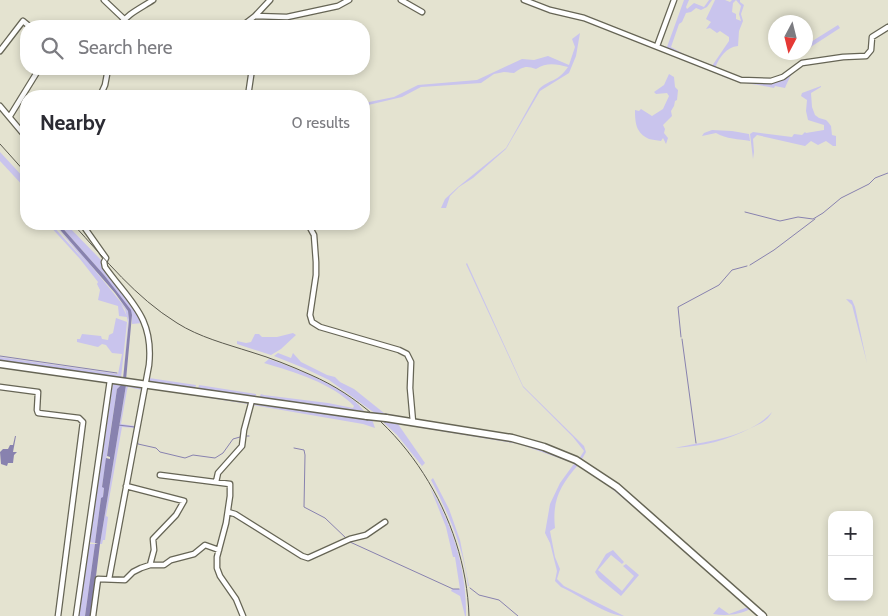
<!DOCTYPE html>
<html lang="en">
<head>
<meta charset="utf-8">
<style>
  body { margin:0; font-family:Cabin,sans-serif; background:#f2f2f3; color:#2b2b33 }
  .controls { position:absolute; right:15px; bottom:15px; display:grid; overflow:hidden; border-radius:10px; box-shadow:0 2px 8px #0003 }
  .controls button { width:45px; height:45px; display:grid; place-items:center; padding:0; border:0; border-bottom:1px solid #e1e1e2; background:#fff; color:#2b2b33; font:25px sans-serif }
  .compass { position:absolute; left:768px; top:15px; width:45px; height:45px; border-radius:50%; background:#fff; box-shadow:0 2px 8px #0003; rotate:187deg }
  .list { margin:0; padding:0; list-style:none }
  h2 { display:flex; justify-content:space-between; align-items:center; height:65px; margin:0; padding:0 20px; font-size:21px }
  h2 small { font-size:16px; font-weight:400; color:#7c7c81 }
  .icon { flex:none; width:28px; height:28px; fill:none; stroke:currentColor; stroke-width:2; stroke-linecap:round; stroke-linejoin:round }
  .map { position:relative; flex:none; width:888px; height:616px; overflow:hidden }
  .search { position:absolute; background:#fff; box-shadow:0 2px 8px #0003; left:20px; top:20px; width:350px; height:55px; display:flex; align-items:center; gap:12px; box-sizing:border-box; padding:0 18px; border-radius:20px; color:#7c7c81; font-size:19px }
  .panel { position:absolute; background:#fff; box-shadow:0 2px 8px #0003; left:20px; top:90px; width:350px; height:140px; border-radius:20px }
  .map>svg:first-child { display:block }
  .green { fill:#c9c4ed }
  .water { fill:#8882af }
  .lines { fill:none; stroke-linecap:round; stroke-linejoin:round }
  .stream { stroke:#8882af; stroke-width:1 }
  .minor-casing { stroke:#666555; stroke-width:7 }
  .secondary-casing { stroke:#666555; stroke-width:9 }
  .minor { stroke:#fff; stroke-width:4.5 }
  .secondary { stroke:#fff; stroke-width:6 }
  .rail { stroke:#5a594e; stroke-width:1 }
  .secondary-bridge-casing { stroke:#666555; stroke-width:9; stroke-linecap:butt }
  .secondary-bridge { stroke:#fff; stroke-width:6 }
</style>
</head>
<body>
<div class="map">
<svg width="888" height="616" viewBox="0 0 888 616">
  <rect width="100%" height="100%" fill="#e4e3d0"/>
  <path class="green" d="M684 0H689L686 7 687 9 694 3 704 7 709 0H712L707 7 701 10 696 8 691 12 686 13 682 22 679 24 671 47 689 57V59L659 46V45L667 47Z
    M715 0H725L730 2 732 0H736L733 3 732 12 736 14V19L741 21 739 14 741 6 736 0H740V2L744 5 741 14 743 21 739 31 738 46C726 47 719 58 715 68L691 60 692 57 712 66 729 41V37L720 31 717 33 710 28 706 29 711 22 706 19Z
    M585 19 720 74V75L584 20Z
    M838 25 840 28 806 50V45Z
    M580 33 576 56 569 73 540 91 506 149 473 178 459 187 450 196 446 208H441L445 199 458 187 506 148 539 89C550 79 558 82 568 67 556 64 547 62 536 69 526 65 522 67 514 73L504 72 494 74 481 83 421 87 402 97 364 106V103L394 97 418 85 477 80 522 59 534 60 548 56 569 65 575 47 572 39Z
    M874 36 872 40 873 52 871 55 865 59C850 59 808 60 797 68 791 73 788 81 785 88L775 86 774 88C756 84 738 83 721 76L741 82H773L784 77 804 64 867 57 872 52V40Z
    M669 74 674 77 675 87 678 90 677 100 675 101 674 106 671 111 672 116 663 125 665 129 664 133 668 138 666 144 663 138 661 141C657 140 652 140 649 139 636 133 635 123 635 110L639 111 641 109 652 116 663 109 669 96 667 93 656 94 654 92 664 85Z
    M821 86V87L811 93 812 107 815 115 819 118 826 120 828 122 831 126 832 135 836 136V146H833L826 141 818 145 811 141 805 146 757 135 753 139 754 152 753 159 750 134 753 132 792 137 794 134 802 135 805 132 806 133 824 130V125L808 120 806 111 807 100 801 96 802 93Z
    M712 130 732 131 749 134 750 141C739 139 726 139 716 133L702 136 704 133Z
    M0 152 26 180V189L0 161Z
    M48 224H51C67 241 82 258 98 276 108 288 122 301 127 317L119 316 118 306 98 300 100 290 97 284 98 282 80 259Z
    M54 224 84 257 128 311 129 320 123 379 128 322 125 309Z
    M59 224H66L101 260 103 268 135 309 142 323 132 324V314L104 275Z
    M467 263 523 386 584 446 586 452 581 461 560 451 418 420C475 428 527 434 579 459L584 451 573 437 523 387 466 264Z
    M846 299 852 300 855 307 867 363 852 305Z
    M116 318 127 322 121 378 0 361V357L118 374 122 354 112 353 106 345 102 344 98 347 77 342V339H80L82 334 101 336 102 339 108 340 109 335 113 333Z
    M293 333 296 335 281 349 271 355 237 344V341L246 343 251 342 255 334H259L262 337H277Z
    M278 353 291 358 293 353 301 362 327 375 335 377 340 382 354 389 384 413 409 418 407 420 376 414 329 380 304 368 274 356Z
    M269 359C297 369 346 387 364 411L357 410 356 412 259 398 261 394 264 395 328 403 353 408 354 406C332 383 294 372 264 363Z
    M149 378 196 385 195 389 148 382Z
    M113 383 122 384 117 389 102 487H104L103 498H101L95 543 89 542Z
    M126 385 143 386 142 390 128 387 127 390 121 424 135 426V428L122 427 106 516 108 517 105 540H103L102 544H100Z
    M199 385 256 394V395L255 397 198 389Z
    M146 386 249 401 248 404 146 388Z
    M253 401 372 419 375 428 363 424 252 405Z
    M772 412C768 421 759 424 751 428 726 441 703 446 675 448 707 441 749 438 772 412Z
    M382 421 522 442 574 461 573 463 519 444 398 424 425 463 422 466 397 435Z
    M576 461 595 472 655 522V525L599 478 578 465C560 486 552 500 555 528L550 531 555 557 560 569 557 579 564 586 624 616C608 616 577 594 561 587L555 581 557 571 550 543 545 533 550 504 560 483Z
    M433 478 449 509 460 540 469 586H468C464 548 448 513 431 480Z
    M430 487C453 526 467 571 466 616H465L460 596 451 591 452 589H460L455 557H453L446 527Z
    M659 527 750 609C739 615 726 616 713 614L719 607 729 614 748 607 658 528Z
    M89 544H95L85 616H78Z
    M613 550 624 562 622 564 611 555 598 570 622 591 634 576 623 566 626 564 639 575 621 596 599 578 595 572 606 554Z"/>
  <path class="water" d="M55 224H59L104 275 131 310 132 315 126 380 123 379 129 320 128 311 115 293Z
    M122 384 126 385 100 544 91 616H85L95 544H98L95 543 101 498 103 497 104 488 102 487 106 458 110 459V457L107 456 117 389Z
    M15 436H16L13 452H17L14 455 13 463H8L7 466 1 464 0 452 3 449H8L10 445H13Z"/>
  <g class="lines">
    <path class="stream" d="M745 212 780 221 798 217 813 219 823 213 841 198 869 184 875 178 888 173
      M750 265 774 250 815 219
      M681 337 678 307 719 285 732 270 747 266
      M682 339 696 443
      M0 356 117 373
      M118 425 135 427
      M246 436H249
      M137 439 138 444 156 448 160 452 185 458 193 455 215 458 223 453 233 439 240 437
      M294 448 304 450 305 455 304 507 325 518 347 539
      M350 542 453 589H459
      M470 588 479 595 499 600 518 616"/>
    <defs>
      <path id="minor" d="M104 0 124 19
        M401 0 422 12
        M524 0 550 10 584 18 741 80 771 81 783 77 802 63 843 57 866 56 871 50 872 37 888 27
        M255 16 270 0
        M119 26C127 14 141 8 153 0
        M242 26 255 16 287 17 338 6 349 0
        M657 46 674 0
        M0 51 23 21 29 26
        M100 96 105 85 108 69
        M248 96 252 69
        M0 106 26 137
        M10 116 39 69
        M82 224 106 258 104 262 105 267C130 302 154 317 149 365L109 579
        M308 224 314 235 316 262V275L310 315 312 322 320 327 399 350 407 354 411 362 410 388 413 422
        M0 387 38 392 37 410 38 413 79 418 83 422 58 616
        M160 475 230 484V496L226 523 217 557V568L220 576 236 599 243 616
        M216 482 218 473 242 446 244 430 252 400
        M126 486 184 501 176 515 153 539 154 550 150 565
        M228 512 235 514 302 556 308 558 350 539 366 535 385 522
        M76 616 110 380
        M93 616 98 579 125 580 133 572 141 568 150 565H164L171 560 194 554 205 545 219 550"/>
      <path id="secondary" d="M0 364 367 416
        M386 418 512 438 544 447 576 460 617 487 763 616"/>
    </defs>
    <use href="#minor" class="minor-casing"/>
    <use href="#secondary" class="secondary-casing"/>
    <use href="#minor" class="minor"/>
    <use href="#secondary" class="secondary"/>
    <path class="rail" d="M0 144 26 173
      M73 224C106 260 135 297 177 323 199 337 226 344 251 352 271 358 291 366 311 375 403 415 466 517 469 616"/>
    <defs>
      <path id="secondary-bridge" d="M367 416 386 418"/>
    </defs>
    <use href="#secondary-bridge" class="secondary-bridge-casing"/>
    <use href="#secondary-bridge" class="secondary-bridge"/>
  </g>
</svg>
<div class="controls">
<button>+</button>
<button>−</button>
</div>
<svg class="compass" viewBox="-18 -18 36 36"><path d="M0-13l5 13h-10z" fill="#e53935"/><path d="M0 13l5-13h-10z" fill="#7c7c81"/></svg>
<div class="search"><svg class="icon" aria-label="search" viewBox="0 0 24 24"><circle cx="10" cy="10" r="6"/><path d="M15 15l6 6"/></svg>Search here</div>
<section class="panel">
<h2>Nearby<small>0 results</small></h2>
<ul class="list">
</ul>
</section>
</div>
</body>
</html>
